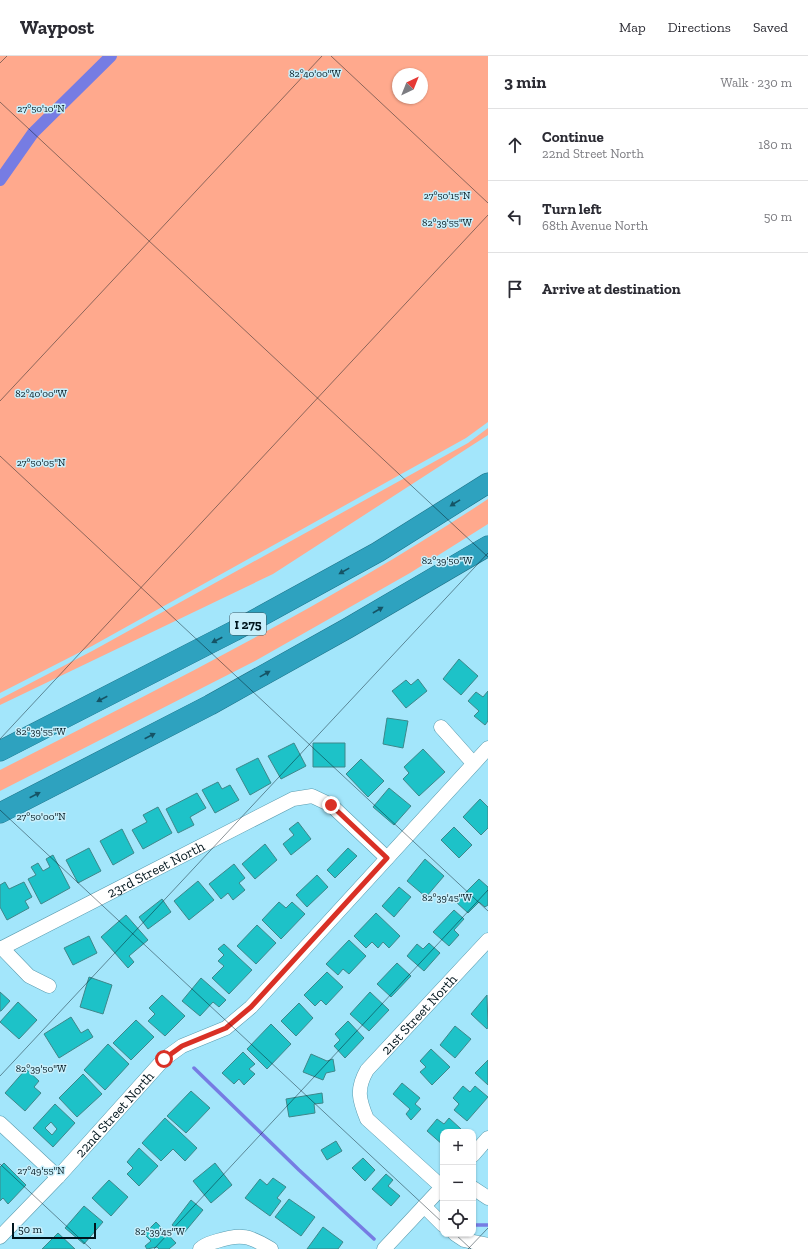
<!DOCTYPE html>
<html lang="en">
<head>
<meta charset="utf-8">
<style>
  body { margin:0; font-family:"Zilla Slab",serif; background:#f7f7f7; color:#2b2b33 }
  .controls { position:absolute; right:12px; bottom:12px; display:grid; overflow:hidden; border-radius:8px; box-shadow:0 1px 3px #0004 }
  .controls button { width:36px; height:36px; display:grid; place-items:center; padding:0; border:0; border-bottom:1px solid #e1e1e2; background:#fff; color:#2b2b33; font:20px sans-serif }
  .compass { position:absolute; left:392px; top:12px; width:36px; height:36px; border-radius:50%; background:#fff; box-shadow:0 1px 3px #0004; rotate:43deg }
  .scale { position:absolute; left:12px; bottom:10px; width:84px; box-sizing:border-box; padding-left:4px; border:2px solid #00151d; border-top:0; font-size:11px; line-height:14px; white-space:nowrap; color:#00151d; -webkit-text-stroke:3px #c8effb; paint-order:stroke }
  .stop { position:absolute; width:12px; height:12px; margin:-9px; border:3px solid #d93025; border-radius:50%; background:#fff }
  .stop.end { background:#d93025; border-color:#fff; box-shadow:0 1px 4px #0008 }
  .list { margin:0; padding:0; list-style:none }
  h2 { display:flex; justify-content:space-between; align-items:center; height:52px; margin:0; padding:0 16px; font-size:17px }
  h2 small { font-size:13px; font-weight:400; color:#7c7c81 }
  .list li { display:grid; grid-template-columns:26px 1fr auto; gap:12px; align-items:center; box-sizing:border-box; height:72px; padding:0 16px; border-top:1px solid #e1e1e2 }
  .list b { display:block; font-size:15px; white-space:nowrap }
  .list p { margin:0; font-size:13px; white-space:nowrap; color:#7c7c81 }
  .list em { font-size:13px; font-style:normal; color:#7c7c81 }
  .icon { flex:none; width:22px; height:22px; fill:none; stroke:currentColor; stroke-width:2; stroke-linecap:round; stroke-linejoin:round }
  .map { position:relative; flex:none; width:488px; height:1193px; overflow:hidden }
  header { display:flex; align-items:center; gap:24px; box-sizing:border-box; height:56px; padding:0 20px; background:#fff; border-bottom:1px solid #e1e1e2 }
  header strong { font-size:19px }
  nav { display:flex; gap:22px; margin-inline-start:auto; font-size:14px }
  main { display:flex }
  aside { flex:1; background:#fff }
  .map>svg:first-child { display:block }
  .green { fill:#ffa98d; fill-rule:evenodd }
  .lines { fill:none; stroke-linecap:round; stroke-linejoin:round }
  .stream { stroke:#767ce3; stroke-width:3.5 }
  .canal { stroke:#767ce3; stroke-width:12 }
  .building { fill:#1dc2c8; stroke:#3e878a; fill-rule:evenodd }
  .minor-casing { stroke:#599bae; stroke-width:15 }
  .highway-casing { stroke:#1e7186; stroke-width:21 }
  .minor { stroke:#fff; stroke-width:14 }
  .highway { stroke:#2ea2bf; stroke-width:20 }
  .oneway { fill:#155466 }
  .route { stroke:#d93025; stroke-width:5 }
  .ticks { fill:none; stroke:#00151d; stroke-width:1; stroke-opacity:0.45 }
  .labels { text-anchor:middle; stroke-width:3; stroke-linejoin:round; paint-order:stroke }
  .shield { fill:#c8effb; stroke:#3c5660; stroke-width:1 }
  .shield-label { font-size:13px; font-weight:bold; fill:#00151d }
  .street-label { font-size:14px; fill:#00151d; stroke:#c8effb }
  .ticks-label { font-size:10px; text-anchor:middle; fill:#00151d; stroke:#c8effb; stroke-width:3; stroke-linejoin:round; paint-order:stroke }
</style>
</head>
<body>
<header>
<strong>Waypost</strong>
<nav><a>Map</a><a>Directions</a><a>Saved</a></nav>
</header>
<main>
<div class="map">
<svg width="488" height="1193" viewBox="0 0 488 1193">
  <rect width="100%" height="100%" fill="#a3e6fb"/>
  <path class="green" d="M0 0H488V366L466 382 92 590 0 637ZM398 18H422V42H398Z
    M488 372V379L273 518 0 649V643L94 594 468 387Z
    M488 443V468L410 517 255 605 0 735V714C166 629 333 546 488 443Z"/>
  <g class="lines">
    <path class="stream" d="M194 1012 299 1114 374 1183
      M473 1169H488"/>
    <path class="canal" d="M0 124 33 77 111 0"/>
  </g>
  <path class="building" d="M459 603 478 620 461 639 443 623Z
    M418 623 427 635 406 652 392 635 406 624 411 629Z
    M488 635V665L485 669 474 660 479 655 468 645 476 636 483 641Z
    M387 662 408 665 403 692 383 688Z
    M294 687 306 710 281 723 268 700Z
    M313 687H345V711H313Z
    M423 693 445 716 419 740 403 723 409 717 404 711Z
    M258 702 271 727 250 739 236 713Z
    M361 703 384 725 368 741 346 718Z
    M218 726 222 733 230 729 239 744 215 757 202 734Z
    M389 732 411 750 394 769 373 751Z
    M197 737 206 752 190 761 194 769 178 777 166 753Z
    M480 743 488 751V772L481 779 463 761Z
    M158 751 172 777 143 793 132 774 147 766 143 759Z
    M298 766 311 783 291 799 283 788 294 779 289 773Z
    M454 771 472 789 459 802 441 784Z
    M122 773 134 797 113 809 100 785Z
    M265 788 277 804 255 823 242 808Z
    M89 792 101 815 78 827 66 804Z
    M348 792 357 800 335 822 327 814Z
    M53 799 70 832 41 848 28 823 36 819 31 811 38 807 43 815 50 811 46 803Z
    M425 803 444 820 426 841 407 825Z
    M234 808 245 822 239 827 245 834 233 844 228 837 221 843 209 828Z
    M317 819 328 831 307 851 296 839Z
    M479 823 488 831V849L485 851 479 846 468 857 456 846Z
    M198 825 214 844 189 864 174 845Z
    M5 826 9 833 24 826 32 841 25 845 29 852 7 864 0 851V829Z
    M399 831 411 841 394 861 382 850Z
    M162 843 171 856 148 873 139 861Z
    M279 846 286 852 292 846 305 858 281 883 262 864Z
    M454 854 464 863 454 874 459 879 449 890 433 876Z
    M376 857 400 880 389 892 383 886 378 892 372 886 366 892 354 880Z
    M126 859 148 884 129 900 134 906 128 912 101 881Z
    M257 869 276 887 256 908 237 890Z
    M89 880 97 897 73 909 64 892Z
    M349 884 366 900 349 918 343 913 338 919 326 908Z
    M429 887 440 897 424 915 407 900 417 888 423 893Z
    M224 888 252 914 229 938 212 922 224 910 218 905 224 899 218 893Z
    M397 907 411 920 391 941 377 928Z
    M327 916 343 931 326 949 321 944 315 950 304 939Z
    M89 921 112 929 103 958 80 951Z
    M201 922 226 944 219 951 213 946 200 960 182 945Z
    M0 936 10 945 1 955H0Z
    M370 936 389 954 369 975 350 958Z
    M162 939 185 960 165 980 148 965 155 958 149 952Z
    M487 939 488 971 487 973 471 958Z
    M18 946 37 964 19 983 0 966Z
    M299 947 313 962 296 980 281 965Z
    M71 961 81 977 88 973 93 981 59 1002 44 978Z
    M136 964 154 981 131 1004 113 987Z
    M348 965 364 982 345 1002 334 990 340 984 335 978Z
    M271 968 291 988 267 1013 247 993Z
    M455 970 471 983 455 1002 440 989Z
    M108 988 129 1008 105 1034 84 1014Z
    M431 993 450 1011 432 1029 420 1016 426 1011 420 1005Z
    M243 996 255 1008 249 1013 255 1018 244 1029 239 1023 234 1028 222 1017Z
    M311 998 327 1005 333 1003 335 1015 326 1017 323 1024 303 1016Z
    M488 1004V1029L475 1017Z
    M26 1013 39 1025 34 1031 41 1037 25 1055 5 1037Z
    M83 1018 102 1038 77 1061 59 1042Z
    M402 1027 420 1042 415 1048 421 1053 411 1064 406 1058 410 1053 393 1038Z
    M463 1030 470 1036 475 1030 488 1041 467 1065 454 1054 459 1048 453 1042Z
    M191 1035 210 1052 186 1077 167 1060Z
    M322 1037 323 1047 314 1048 315 1057 289 1061 286 1043Z
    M55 1048 75 1067 53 1091 33 1072ZM51 1066 57 1073 52 1079 45 1072Z
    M165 1062 197 1092 185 1105 173 1093 161 1105 142 1087Z
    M449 1062 461 1073 459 1076H443V1089L427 1075 437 1063 444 1068Z
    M336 1085 342 1095 327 1104 321 1094Z
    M139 1092 158 1110 139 1130 127 1118 133 1112 127 1106Z
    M363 1102 375 1114 365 1125 352 1112Z
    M4 1107 26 1129 8 1148 3 1142 0 1145V1111Z
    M215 1107 232 1129 211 1147 193 1125Z
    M386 1118 393 1124 388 1130 400 1140 391 1150 372 1133Z
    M273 1122 286 1131 277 1142 281 1145 270 1160 245 1142 260 1123 267 1129Z
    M109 1124 128 1141 111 1160 92 1142Z
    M289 1143 315 1161 301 1180 275 1161Z
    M191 1144 203 1154 183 1178 172 1169Z
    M84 1150 103 1166 84 1188 65 1172Z
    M156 1166 176 1187 169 1193H159L157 1191 147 1193 145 1190 151 1185 144 1178Z
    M323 1171 343 1186 338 1193H307Z
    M58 1177 75 1193H42Z"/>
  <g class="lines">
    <defs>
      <g id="minor">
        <path d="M441 671 473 707"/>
        <path d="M2 892 29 920 49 930"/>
        <path id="s1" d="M0 893 293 743 312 740 331 749 387 802"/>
        <path d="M0 1067 58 1121"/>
        <path d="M473 1099 488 1082"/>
        <path id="s2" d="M442 1131 367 1063C359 1044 356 1033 367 1014L488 884"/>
        <path d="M473 1132 488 1142"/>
        <path d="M424 1150 443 1169"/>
        <path d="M455 1178 464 1184 488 1189"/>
        <path id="s3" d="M0 1181 58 1121 164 1003 182 990 226 972 251 951 488 692"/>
        <path d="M200 1193C205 1188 211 1187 217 1185 241 1177 250 1180 271 1193"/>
        <path d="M384 1193 443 1130"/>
      </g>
      <path id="highway" d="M0 695 234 575 378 496 488 427
        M0 757 210 649 348 572 488 490"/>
    </defs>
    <use href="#minor" class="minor-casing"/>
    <use href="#highway" class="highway-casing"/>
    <use href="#minor" class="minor"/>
    <use href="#highway" class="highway"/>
  </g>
  <defs><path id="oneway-solid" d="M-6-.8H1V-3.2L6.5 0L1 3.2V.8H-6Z"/></defs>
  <g class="oneway">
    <use href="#oneway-solid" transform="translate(455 447) rotate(148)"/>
    <use href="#oneway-solid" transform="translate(344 515) rotate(151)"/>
    <use href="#oneway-solid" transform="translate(378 554) rotate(-30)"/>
    <use href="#oneway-solid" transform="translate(217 584) rotate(153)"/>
    <use href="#oneway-solid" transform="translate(265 618) rotate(-29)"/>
    <use href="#oneway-solid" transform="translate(102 643) rotate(153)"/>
    <use href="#oneway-solid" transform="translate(150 680) rotate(-27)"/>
    <use href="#oneway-solid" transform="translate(35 739) rotate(-27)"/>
  </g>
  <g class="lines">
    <path class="route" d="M164 1003 182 990 226 972 251 951 387 802 331 749"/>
  </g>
  <path class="ticks" d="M331 0 488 147M0 7 7 0M0 46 488 501M0 345 322 0M0 400 488 855M0 683 488 159M0 754 443 1167M0 1020 488 497M0 1108 91 1193M455 1178 471 1193M154 1193 488 834M468 1193 488 1172"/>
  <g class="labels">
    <rect class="shield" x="230" y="557" width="36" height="22" rx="3"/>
    <g class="shield-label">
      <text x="248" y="573">I 275</text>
    </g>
    <g class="street-label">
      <text dy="5" stroke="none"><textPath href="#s1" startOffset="175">23rd Street North</textPath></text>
      <text dy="5" stroke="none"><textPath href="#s2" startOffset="229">21st Street North</textPath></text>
      <text dy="5" stroke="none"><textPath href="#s3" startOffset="168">22nd Street North</textPath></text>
    </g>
  </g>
  <g class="ticks-label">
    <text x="315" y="21">82°40'00"W</text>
    <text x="41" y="56">27°50'10"N</text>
    <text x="447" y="143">27°50'15"N</text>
    <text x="447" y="170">82°39'55"W</text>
    <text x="41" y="341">82°40'00"W</text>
    <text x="41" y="410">27°50'05"N</text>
    <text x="447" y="508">82°39'50"W</text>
    <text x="41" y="679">82°39'55"W</text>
    <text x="41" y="764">27°50'00"N</text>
    <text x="447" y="845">82°39'45"W</text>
    <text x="41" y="1016">82°39'50"W</text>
    <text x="41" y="1118">27°49'55"N</text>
    <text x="160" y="1179">82°39'45"W</text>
  </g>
</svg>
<div class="controls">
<button>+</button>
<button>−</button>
<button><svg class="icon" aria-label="locate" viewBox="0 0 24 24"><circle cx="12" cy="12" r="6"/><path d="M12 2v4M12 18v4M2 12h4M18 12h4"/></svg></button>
</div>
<svg class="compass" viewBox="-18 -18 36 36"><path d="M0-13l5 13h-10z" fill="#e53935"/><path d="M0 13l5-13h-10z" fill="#7c7c81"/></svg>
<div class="scale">50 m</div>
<div class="stop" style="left:164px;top:1003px"></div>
<div class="stop end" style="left:331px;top:749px"></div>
</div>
<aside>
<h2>3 min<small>Walk · 230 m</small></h2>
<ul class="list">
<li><svg class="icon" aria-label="ahead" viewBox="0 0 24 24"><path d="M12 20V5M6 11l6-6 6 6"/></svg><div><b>Continue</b><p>22nd Street North</p></div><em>180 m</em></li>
<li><svg class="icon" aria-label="left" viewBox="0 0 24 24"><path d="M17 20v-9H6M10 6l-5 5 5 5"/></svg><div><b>Turn left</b><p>68th Avenue North</p></div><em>50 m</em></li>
<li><svg class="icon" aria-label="arrive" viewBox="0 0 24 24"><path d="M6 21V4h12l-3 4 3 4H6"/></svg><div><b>Arrive at destination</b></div></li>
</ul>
</aside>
</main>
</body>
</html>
